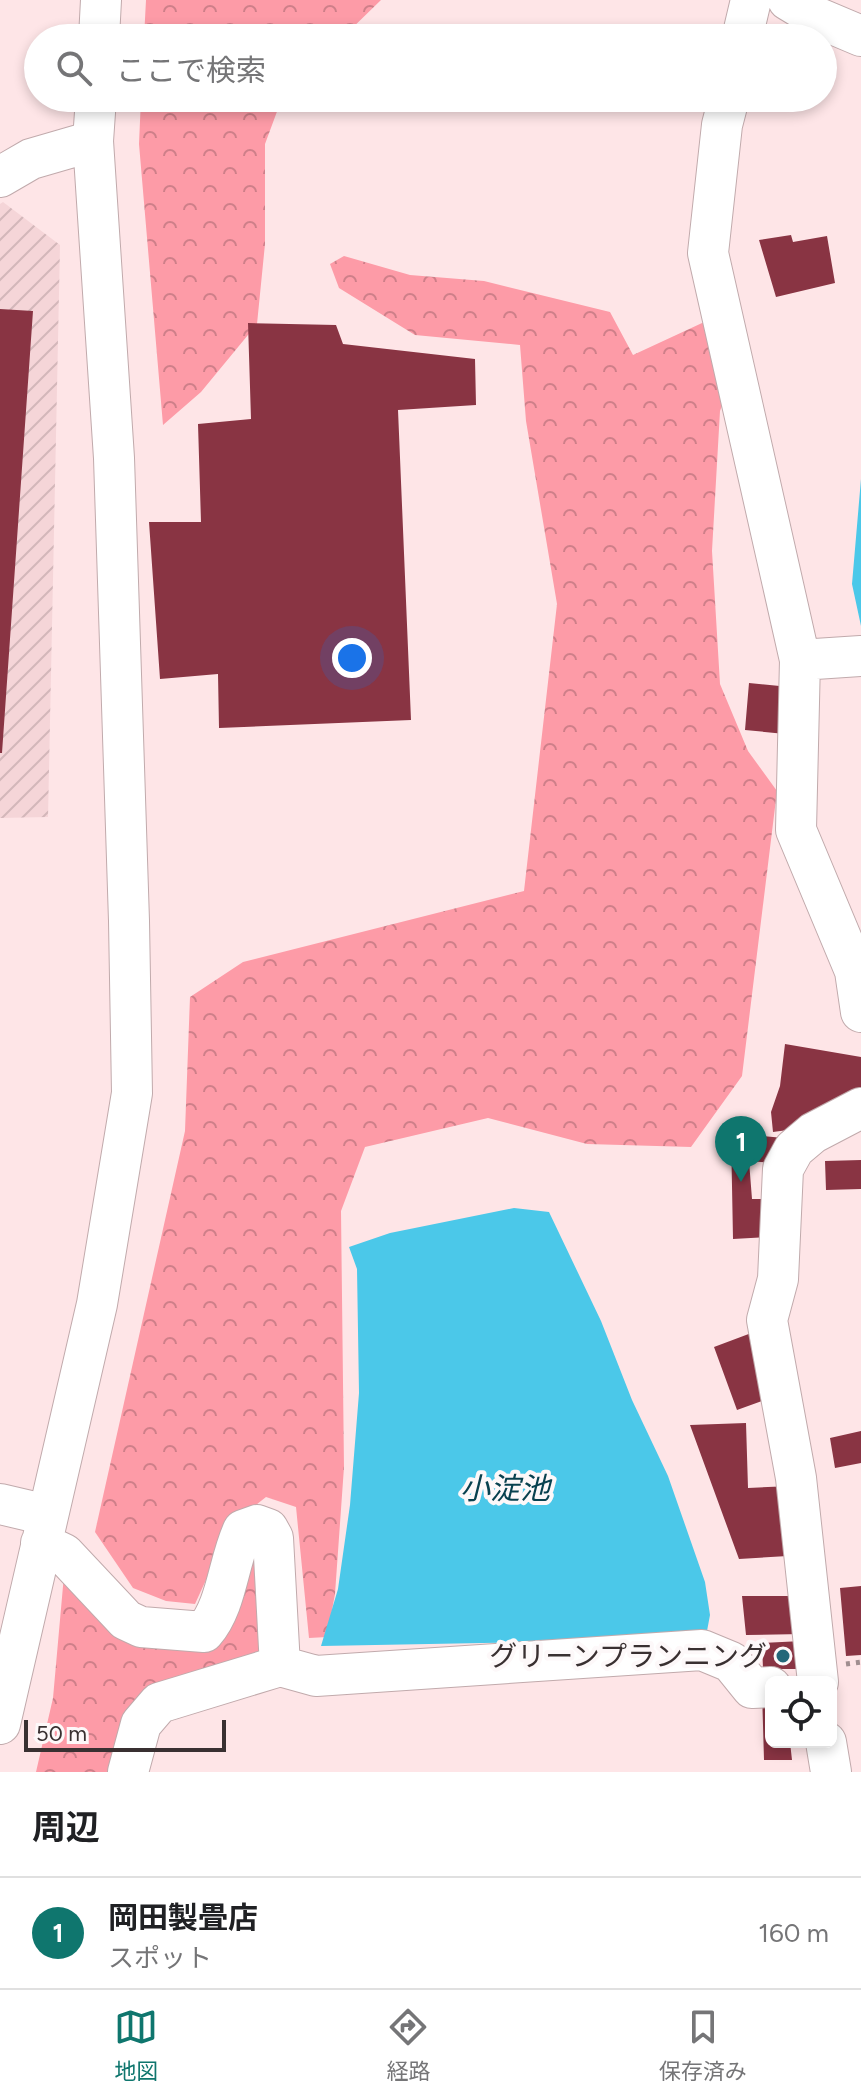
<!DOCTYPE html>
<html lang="ja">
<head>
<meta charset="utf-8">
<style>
  body { margin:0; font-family:Figtree,"Noto Sans JP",sans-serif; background:#f2f2f2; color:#202124 }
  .controls { position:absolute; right:24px; bottom:24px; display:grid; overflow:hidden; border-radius:12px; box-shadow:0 4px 12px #0003 }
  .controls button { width:72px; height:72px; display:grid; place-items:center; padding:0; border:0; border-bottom:2px solid #e0e0e0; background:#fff; color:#202124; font:40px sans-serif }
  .scale { position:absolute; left:24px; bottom:20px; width:202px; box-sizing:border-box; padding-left:8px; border:4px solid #393031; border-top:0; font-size:22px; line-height:28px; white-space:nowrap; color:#393031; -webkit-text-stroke:6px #fdf8f9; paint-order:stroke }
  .you { position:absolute; left:352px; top:658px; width:28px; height:28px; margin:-20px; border:6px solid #fff; border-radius:50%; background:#1a73e8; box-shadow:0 0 0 12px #1a73e833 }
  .badge { display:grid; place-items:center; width:52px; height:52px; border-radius:50%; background:#0f766e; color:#fff; font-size:26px; font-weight:700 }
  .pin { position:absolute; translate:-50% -66px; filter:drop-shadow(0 2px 4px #0008) }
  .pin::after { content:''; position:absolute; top:42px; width:28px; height:24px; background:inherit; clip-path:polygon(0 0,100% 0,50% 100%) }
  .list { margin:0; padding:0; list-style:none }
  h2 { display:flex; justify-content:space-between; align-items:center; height:104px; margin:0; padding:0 32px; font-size:34px }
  h2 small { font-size:26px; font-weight:400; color:#757577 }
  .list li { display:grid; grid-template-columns:52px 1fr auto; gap:24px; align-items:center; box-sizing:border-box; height:112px; padding:0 32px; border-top:2px solid #e0e0e0 }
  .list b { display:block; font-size:30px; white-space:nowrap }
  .list p { margin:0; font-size:26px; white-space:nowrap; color:#757577 }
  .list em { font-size:26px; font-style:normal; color:#757577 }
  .icon { flex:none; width:44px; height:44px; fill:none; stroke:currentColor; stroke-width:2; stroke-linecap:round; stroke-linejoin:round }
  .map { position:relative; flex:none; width:861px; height:1772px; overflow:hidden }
  .search { position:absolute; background:#fff; box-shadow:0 4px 12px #0003; left:24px; right:24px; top:24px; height:88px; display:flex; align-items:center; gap:20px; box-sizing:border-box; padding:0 28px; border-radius:44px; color:#757577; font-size:30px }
  .sheet { height:216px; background:#fff }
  nav { display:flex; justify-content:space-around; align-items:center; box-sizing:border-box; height:112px; border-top:2px solid #e0e0e0; background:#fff; font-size:22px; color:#757577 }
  nav a { display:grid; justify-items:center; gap:4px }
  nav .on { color:#0f766e }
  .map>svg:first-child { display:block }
  .industrial { fill:url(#industrial-furrows) }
  .forest { fill:url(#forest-crowns) }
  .water { fill:#4bc8e9 }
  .building { fill:#893443 }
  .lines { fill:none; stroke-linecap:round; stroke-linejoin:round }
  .minor-casing { stroke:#c1aaac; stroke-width:42 }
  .path { stroke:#a08e90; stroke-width:5; stroke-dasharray:4 6; stroke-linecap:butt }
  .minor { stroke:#fff; stroke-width:40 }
  .poi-dot { fill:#246779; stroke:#fdf8f9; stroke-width:3 }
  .labels { text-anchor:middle; stroke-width:8; stroke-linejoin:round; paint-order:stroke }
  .poi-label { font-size:28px; fill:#393031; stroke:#fdf8f9; text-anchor:end }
  .water-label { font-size:30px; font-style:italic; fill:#08414f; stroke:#fdf8f9 }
</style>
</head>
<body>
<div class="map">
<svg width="861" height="1772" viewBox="0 0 861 1772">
  <defs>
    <pattern id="industrial-furrows" width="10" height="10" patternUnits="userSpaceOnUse" patternTransform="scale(2)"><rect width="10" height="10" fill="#f5d5d8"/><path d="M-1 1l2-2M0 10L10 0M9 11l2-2" fill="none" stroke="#d3b7ba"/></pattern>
    <pattern id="forest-crowns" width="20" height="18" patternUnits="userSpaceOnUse" patternTransform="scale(2)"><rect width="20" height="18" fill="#fd9ba7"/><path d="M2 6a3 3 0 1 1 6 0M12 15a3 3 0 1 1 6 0" fill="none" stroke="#ce7f89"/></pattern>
  </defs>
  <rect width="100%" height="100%" fill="#fee5e7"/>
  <path class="industrial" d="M3 202 60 245 48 817 0 818V204Z"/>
  <path class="forest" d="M146 0H381L342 38H144Z
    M141 98H282L265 144V244L257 324 201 392 163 425 139 144Z
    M344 256 410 275 484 281 610 312 633 355 715 317 736 368 720 411 712 551 720 684 748 751 777 791 742 1076 691 1147 587 1144 488 1118 365 1147 341 1211 344 1467 335 1594 327 1637 309 1638 296 1507 266 1497 231 1525 195 1604 166 1601 133 1588 95 1532 185 1131 190 997 243 962 524 891 557 604 526 421 520 345 415 335 339 288 330 264Z
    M258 1541 266 1653 227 1667 114 1772H36L53 1698 64 1575 218 1640Z"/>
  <path class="water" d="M861 479V478V626L852 584Z
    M514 1208 549 1212 601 1321 632 1400 668 1476 705 1582 710 1615 707 1631 687 1639 321 1646 338 1589 350 1505 359 1393 357 1269 349 1247 390 1233Z"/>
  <path class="building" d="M791 235 793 242 827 236 835 283 776 297 759 240Z
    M0 309 33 311 2 753H0Z
    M248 323 336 325 343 344 475 359 476 405 398 410 411 720 219 728 218 674 160 679 149 522H201L198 424 251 419Z
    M749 683 810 689 806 736 745 730Z
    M785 1044 861 1057V1103L810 1127 773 1132 771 1112 780 1086Z
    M731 1133 784 1138 782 1164 749 1161 752 1199H781L784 1236 733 1239Z
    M861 1160V1189L826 1190 825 1161Z
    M778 1323 793 1390 737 1410 714 1347Z
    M746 1423 748 1488 815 1485 822 1554 739 1559 690 1425Z
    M861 1431V1463L835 1468 830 1438Z
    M861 1586V1655L846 1656 840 1588Z
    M742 1596H800L803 1634 746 1635Z
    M802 1641 805 1669H763L762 1643Z
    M762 1691H771V1742H790L792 1760H764Z"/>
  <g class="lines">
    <defs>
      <path id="minor" d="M788 0 816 17 861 36
        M99 38 101 0
        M742 38 751 0
        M729 98 722 125 708 253 800 660 796 830 855 971 861 1012
        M0 177 31 159 93 141
        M800 660 861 656
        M0 1504 47 1515
        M41 1543 64 1554 126 1620 141 1627 204 1632C227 1606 228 1562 243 1530L257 1525 268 1529 273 1538 280 1666
        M818 1682 796 1478 767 1320 778 1279 783 1169 794 1149 813 1133 861 1108
        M0 1724 97 1304 132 1093 129 921 114 458 93 141 96 98
        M826 1742 831 1772
        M128 1772 141 1724 159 1703 280 1666 316 1676 702 1650 731 1662 752 1688 771 1687"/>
    </defs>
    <use href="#minor" class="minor-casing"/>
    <path class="path" d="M846 1664 861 1662"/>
    <use href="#minor" class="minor"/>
  </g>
  <circle class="poi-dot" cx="783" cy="1656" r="8"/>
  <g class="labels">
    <g class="poi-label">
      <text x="767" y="1666">グリーンプランニング</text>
    </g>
    <g class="water-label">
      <text x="505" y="1499">小淀池</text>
    </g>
  </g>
</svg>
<div class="controls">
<button><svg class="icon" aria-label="locate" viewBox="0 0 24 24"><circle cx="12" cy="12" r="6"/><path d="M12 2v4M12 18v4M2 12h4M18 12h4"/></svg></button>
</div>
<div class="scale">50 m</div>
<div class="you"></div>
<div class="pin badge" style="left:741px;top:1182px">1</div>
<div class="search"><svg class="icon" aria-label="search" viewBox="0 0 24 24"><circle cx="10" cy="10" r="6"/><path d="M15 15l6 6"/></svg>ここで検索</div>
</div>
<section class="sheet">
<h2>周辺<small></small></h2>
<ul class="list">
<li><span class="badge">1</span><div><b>岡田製畳店</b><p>スポット</p></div><em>160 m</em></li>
</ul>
</section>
<nav>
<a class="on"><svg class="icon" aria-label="map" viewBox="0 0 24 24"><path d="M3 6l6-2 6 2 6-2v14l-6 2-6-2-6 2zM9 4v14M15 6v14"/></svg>地図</a>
<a><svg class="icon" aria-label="directions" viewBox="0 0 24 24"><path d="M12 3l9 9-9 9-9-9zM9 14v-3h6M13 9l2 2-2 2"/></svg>経路</a>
<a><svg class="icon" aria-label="saved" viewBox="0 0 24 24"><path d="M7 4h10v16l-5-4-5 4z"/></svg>保存済み</a>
</nav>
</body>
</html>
